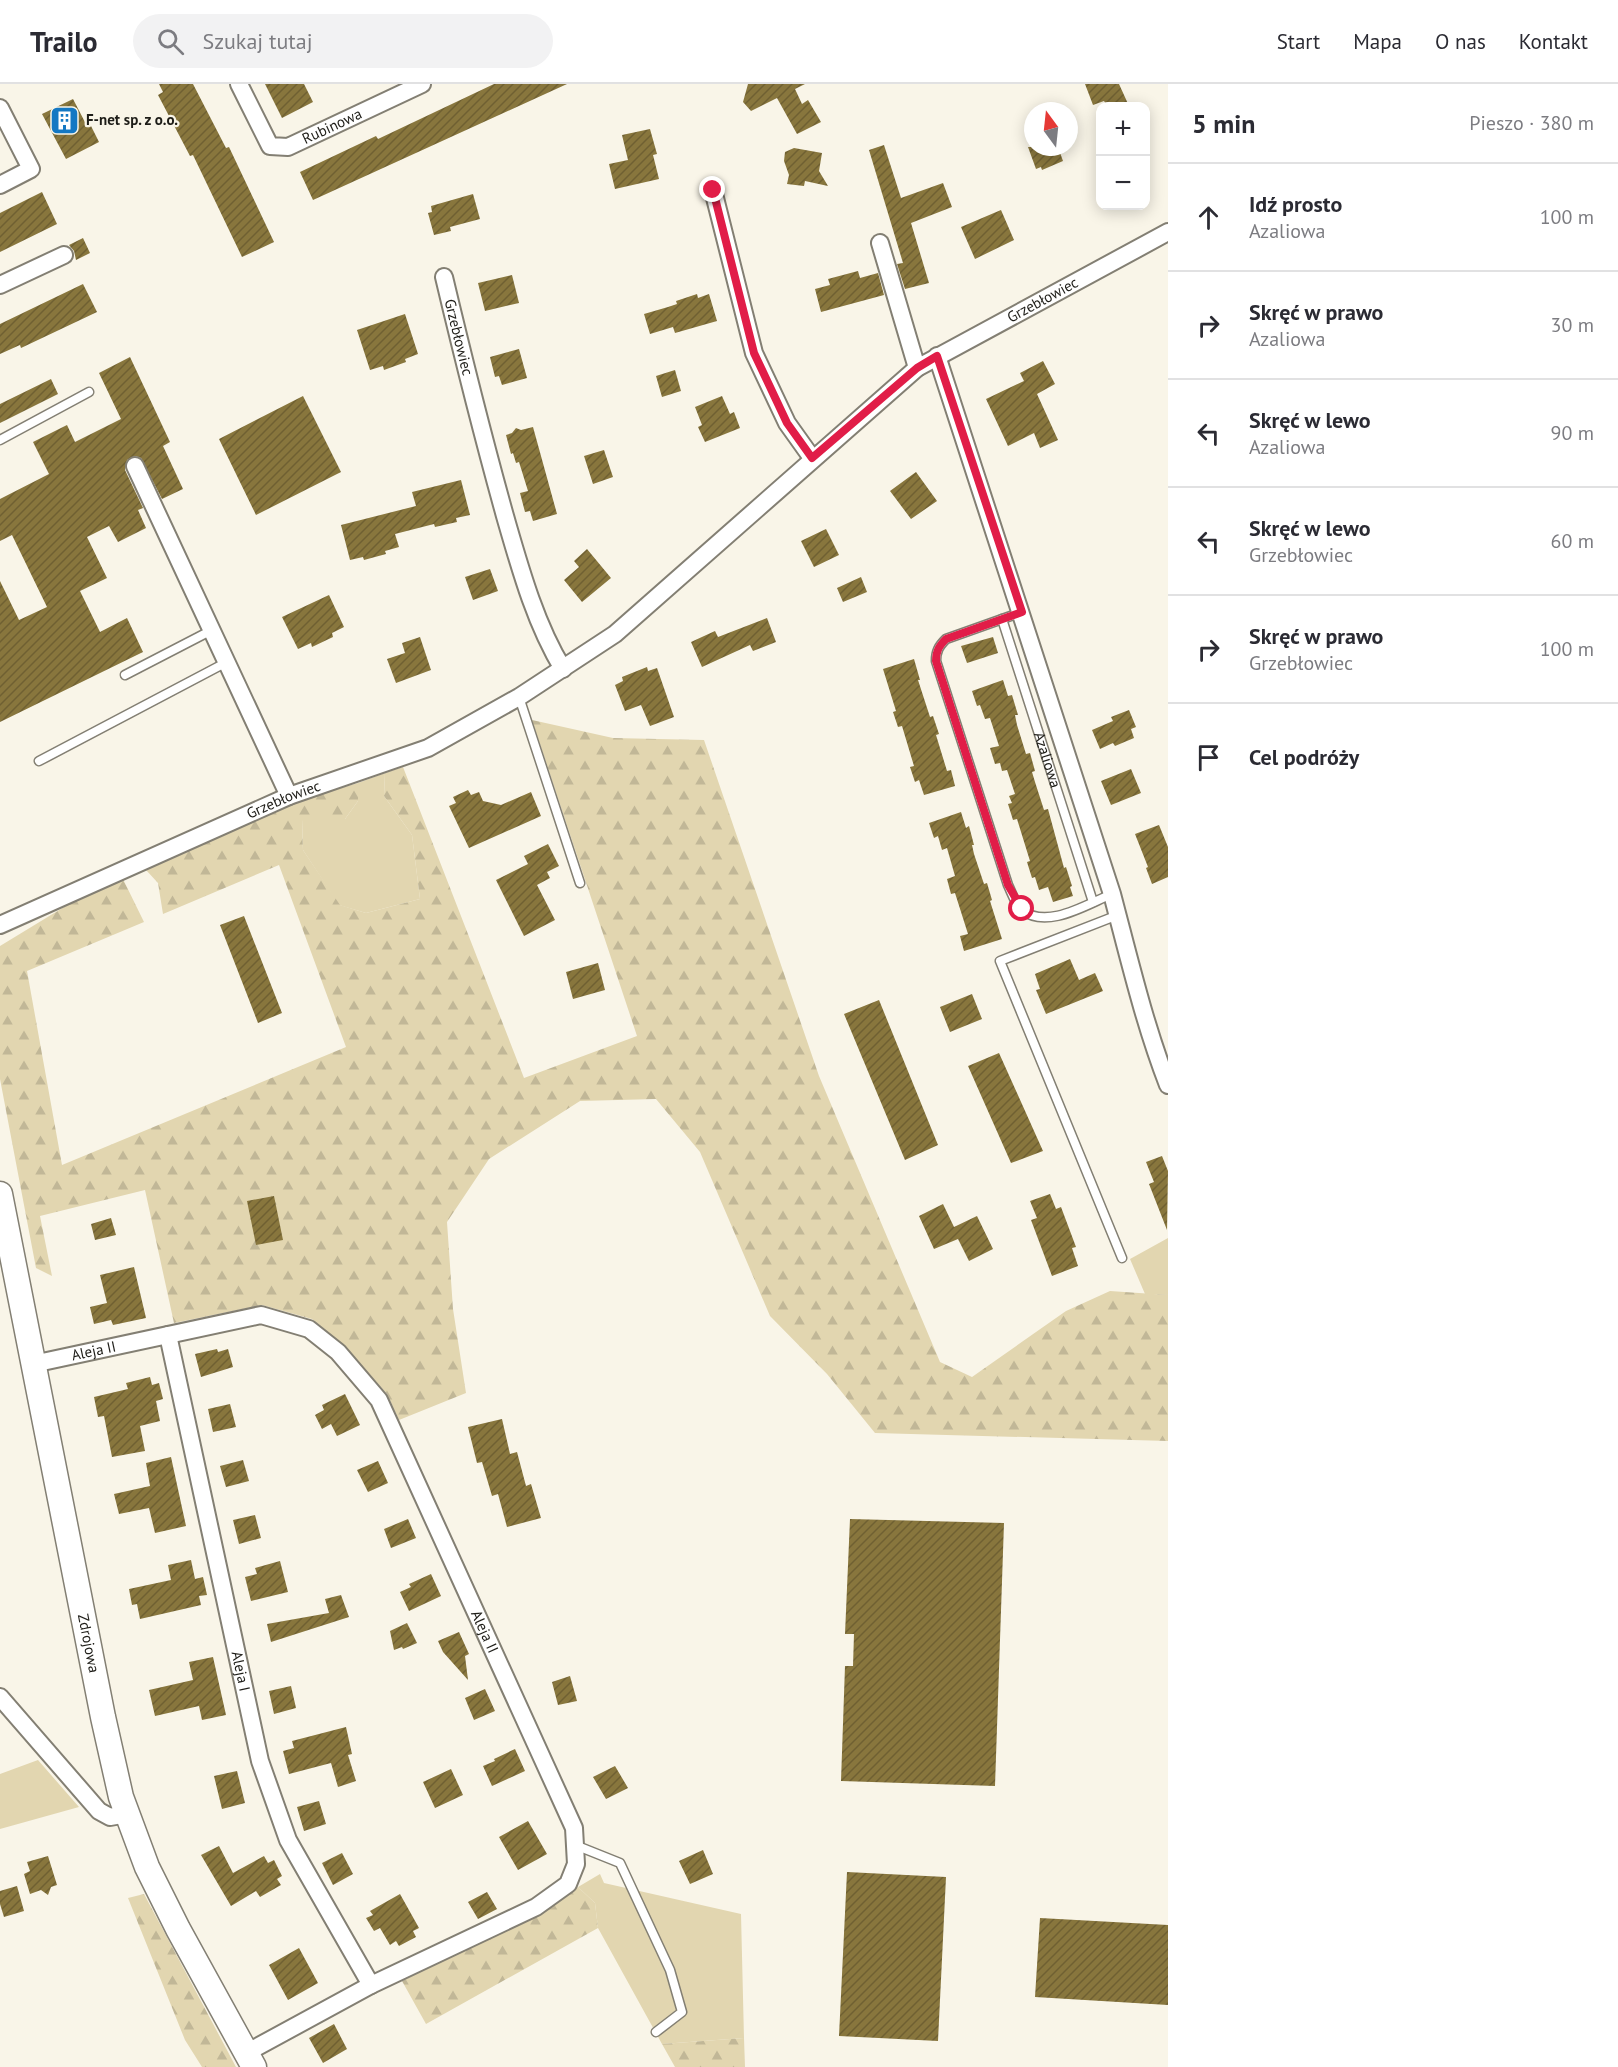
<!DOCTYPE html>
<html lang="pl">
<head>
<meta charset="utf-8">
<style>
  body { margin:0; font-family:"PT Sans",sans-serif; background:#f2f2f3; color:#2b2b33 }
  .controls { position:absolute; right:18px; top:18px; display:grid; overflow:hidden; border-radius:12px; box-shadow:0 3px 15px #0003 }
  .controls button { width:54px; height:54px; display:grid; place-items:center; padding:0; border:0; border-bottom:2px solid #e1e1e2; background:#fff; color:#2b2b33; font:30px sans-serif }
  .compass { position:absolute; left:1024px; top:18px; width:54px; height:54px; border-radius:50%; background:#fff; box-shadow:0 3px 15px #0003; rotate:345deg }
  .stop { position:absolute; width:18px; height:18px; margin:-14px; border:4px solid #e11d48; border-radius:50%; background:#fff }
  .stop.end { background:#e11d48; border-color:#fff; box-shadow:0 2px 6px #0008 }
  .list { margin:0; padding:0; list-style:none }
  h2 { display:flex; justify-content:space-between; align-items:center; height:78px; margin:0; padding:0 24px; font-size:26px }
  h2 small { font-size:20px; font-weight:400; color:#7c7c81 }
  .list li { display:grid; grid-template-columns:39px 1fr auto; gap:18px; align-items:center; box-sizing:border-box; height:108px; padding:0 24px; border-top:2px solid #e1e1e2 }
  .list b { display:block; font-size:22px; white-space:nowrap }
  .list p { margin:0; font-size:20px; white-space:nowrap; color:#7c7c81 }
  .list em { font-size:20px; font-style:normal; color:#7c7c81 }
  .icon { flex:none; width:33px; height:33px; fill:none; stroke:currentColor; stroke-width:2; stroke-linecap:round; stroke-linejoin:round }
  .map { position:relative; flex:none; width:1168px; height:1983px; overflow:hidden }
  header { display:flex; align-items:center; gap:36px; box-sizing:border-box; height:84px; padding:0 30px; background:#fff; border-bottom:2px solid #e1e1e2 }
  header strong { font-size:28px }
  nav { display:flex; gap:33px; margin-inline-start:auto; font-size:21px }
  .search { width:420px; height:54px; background:#f2f2f3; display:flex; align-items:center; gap:15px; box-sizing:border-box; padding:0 21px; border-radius:33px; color:#7c7c81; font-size:22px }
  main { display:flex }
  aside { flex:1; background:#fff }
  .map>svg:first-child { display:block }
  .green { fill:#e2d6b0 }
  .forest { fill:url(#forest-firs) }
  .building { fill:url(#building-hatch) }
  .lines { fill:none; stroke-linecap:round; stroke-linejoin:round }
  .lane-casing { stroke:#837f73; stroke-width:11 }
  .street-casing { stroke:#837f73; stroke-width:20 }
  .secondary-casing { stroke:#837f73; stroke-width:27 }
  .lane { stroke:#fff; stroke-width:8 }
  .street { stroke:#fff; stroke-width:16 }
  .secondary { stroke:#fff; stroke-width:24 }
  .route { stroke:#e11d48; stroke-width:8 }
  .labels { text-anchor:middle; stroke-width:4.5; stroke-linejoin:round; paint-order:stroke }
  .poi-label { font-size:15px; font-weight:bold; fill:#1e1d18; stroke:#f9f5e8; text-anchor:start }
  .street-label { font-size:15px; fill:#1e1d18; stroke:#f9f5e8 }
</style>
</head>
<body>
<header>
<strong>Trailo</strong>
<div class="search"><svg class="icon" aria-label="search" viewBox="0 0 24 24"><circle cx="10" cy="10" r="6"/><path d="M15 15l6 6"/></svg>Szukaj tutaj</div>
<nav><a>Start</a><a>Mapa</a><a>O nas</a><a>Kontakt</a></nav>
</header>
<main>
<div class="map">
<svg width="1168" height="1983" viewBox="0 0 1168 1983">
  <defs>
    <pattern id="forest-firs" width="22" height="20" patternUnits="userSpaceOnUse" patternTransform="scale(1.5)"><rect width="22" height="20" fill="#e2d6b0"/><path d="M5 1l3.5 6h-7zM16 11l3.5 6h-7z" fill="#c1b797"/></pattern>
    <pattern id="building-hatch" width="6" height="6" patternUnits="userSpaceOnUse" patternTransform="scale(1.5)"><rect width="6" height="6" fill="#88763d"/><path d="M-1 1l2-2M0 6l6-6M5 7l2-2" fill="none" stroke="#6f6032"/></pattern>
  </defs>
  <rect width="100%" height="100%" fill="#f9f5e8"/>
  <path class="green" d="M385 689 384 712 412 751 420 815 366 829 339 821 303 766 302 735H345L358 717V699Z
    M1168 1154V1211L1145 1210 1130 1175Z
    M38 1676 79 1723 0 1745V1690Z
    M600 1790 604 1799 741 1830 744 1954 662 1960 598 1844 595 1819 578 1803Z"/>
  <path class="forest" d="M532 636 613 654 704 656 819 992 940 1278 972 1293 1066 1227 1110 1207 1168 1211V1357L875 1349 827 1290 770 1232 700 1068 656 1015 580 1017 489 1075 447 1138 453 1225 466 1309 399 1336 387 1310 344 1262 312 1235 262 1221 174 1239 145 1106 40 1132 52 1192 36 1184 0 995V862L120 789 144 838 27 887 62 1081 346 963 279 781 163 830 158 799 146 786 167 772 294 718 358 699V717L345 735 302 736 303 766 340 821 366 829 420 815 412 751 384 712 385 689 403 683 524 994 637 952Z
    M578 1803 595 1819 598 1844 426 1940 402 1897 541 1829Z
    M144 1810 236 1983H202L185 1956 128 1814Z
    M744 1954 745 1983H675L662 1960Z"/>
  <path class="building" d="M159 0H193L226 64 229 63 274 158 242 173 193 71 190 72 158 11 163 8Z
    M265 0H304L313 18 282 34Z
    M494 0H567L313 116 300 88 376 52 378 55Z
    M748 0H805L795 5 802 20 808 16 821 38 797 50 777 14 751 27 743 18Z
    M1085 0H1119L1129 22H1107L1104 17 1093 21Z
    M73 15 87 42 90 40 99 58 66 75 42 30Z
    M650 45 657 70 653 71 659 95 615 105 609 80 628 76 622 51Z
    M884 61 901 114 943 99 952 123 911 139 929 199 905 205 897 180 903 179 869 66Z
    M1028 63H1058L1063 77 1042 86 1041 83 1036 85Z
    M794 64 822 69 819 87 828 102 805 97 804 102 787 100 789 91 784 77 785 68Z
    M42 108 57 140 0 168V129Z
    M473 110 480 135 450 143 451 147 434 151 428 129 432 128 431 122Z
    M1001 126 1014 156 975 175 961 143Z
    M83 154 90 169 76 176 74 167 69 161Z
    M858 187 860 194 878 189 884 211 821 228 815 205 830 201 828 195Z
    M512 191 519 219 485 227 478 199Z
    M83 200 97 228 21 264 20 261 0 270V240Z
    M697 210 698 214 709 210 717 237 675 249 673 243 650 250 644 230 668 223 677 220 676 217Z
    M405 230 418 270 405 275 406 278 384 286 383 282 370 286 357 246Z
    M519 265 527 294 502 301 499 292 495 293 490 273Z
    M130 273 170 358 163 362 183 405 162 415 141 374 135 372 127 376 125 386 143 424 138 426 146 444 118 458 109 442 87 453 107 494 80 507 100 548 127 534 143 568 0 638V497L19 536 47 523 12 451 0 457V415L49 390 33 358 67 341 75 358 121 335 99 289Z
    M1043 277 1055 300 1037 310 1058 356 1040 364 1034 349 1008 362 986 315 1024 297 1020 289Z
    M675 286 681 307 662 313 656 292Z
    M51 295 58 310 0 339V320Z
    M303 312 341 388 256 431 219 355Z
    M722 312 730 330 734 328 740 344 705 358 698 343 702 341 695 323Z
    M533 343 557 430 533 437 530 427 525 428 520 409 528 407 519 378 516 379 513 369 511 370 506 351 512 349 516 344 521 346Z
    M604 366 613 393 593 400 584 372Z
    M916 388 937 417 911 435 890 407Z
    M461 396 470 431 456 434 457 438 435 443 434 440 395 450 399 463 385 467 386 470 364 476 363 473 350 476 341 441 416 422 412 408Z
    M826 445 839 471 814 483 801 457Z
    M587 465 611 494 582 518 564 496 579 483 574 477Z
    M490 485 498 507 473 516 465 493Z
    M861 493 867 508 843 518 837 504Z
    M329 511 344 543 332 549 333 553 312 563 311 559 298 565 282 533Z
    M767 534 776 558 753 567 750 561 702 583 691 558 715 547 718 553Z
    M420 553 431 586 396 599 387 575 405 569 402 559Z
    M993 553 998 569 967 579 961 562Z
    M914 575 920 596H918L930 633 933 632 939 650 936 651 947 687 951 686 955 702 924 711 919 696 915 698 910 683 914 682 902 642 898 643 893 628 896 627 883 585Z
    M647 583 648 587 657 584 674 633 650 642 641 621 625 627 615 601 623 597 622 593Z
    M1003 596 1008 612 1012 611 1018 631H1015L1017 641 1026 670 1030 669 1035 687 1032 688 1035 698 1044 726 1048 725 1064 784 1066 783 1072 802 1070 803 1073 812 1053 818 1048 803 1039 806 1035 793 1032 794 1027 778 1030 777 1017 735 1013 736 1008 720 1012 719 1009 712 1015 710 1007 686 1002 687 1000 679 995 680 990 664 999 662 990 634 985 635 980 621 977 622 972 607Z
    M1129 626 1136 643 1131 645 1134 654 1115 662 1113 659 1100 665 1092 646 1113 637 1111 633Z
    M1131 685 1141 709 1111 721 1101 697Z
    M468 706 471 711 479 708 483 717 501 721 531 708 541 732 469 764 449 722 456 719 453 713Z
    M961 728 966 744 969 742 974 761H972L974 770 984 800 987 799 992 816 990 817 1002 855 964 867 960 852 968 850 955 809 951 810 947 795 955 792 947 764 942 766 938 752 934 754 929 739Z
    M1159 741 1168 763V793L1152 800 1146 784 1148 783 1135 750Z
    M548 760 559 782 547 788 550 794 537 801 555 836 524 852 496 796 528 780 524 772Z
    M244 832 282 929 258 939 220 841Z
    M1070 875 1079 896 1095 889 1103 907 1046 930 1036 906 1040 905 1035 890Z
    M598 879 605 906 573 915 566 888Z
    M972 910 982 935 950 948 940 923Z
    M879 916 938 1061 905 1076 844 930Z
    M999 969 1043 1067 1011 1079 968 982Z
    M1162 1072 1168 1087 1167 1146 1149 1100 1154 1098 1146 1078Z
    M1050 1110 1056 1125 1061 1123 1076 1163 1072 1164 1078 1182 1052 1192 1031 1136 1037 1134 1030 1117Z
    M274 1112 283 1156 256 1161 247 1117Z
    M943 1120 954 1143 977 1132 993 1165 969 1177 958 1155 934 1165 919 1132Z
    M111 1134 116 1151 95 1156 91 1140Z
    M134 1183 146 1234 113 1241 111 1236 94 1240 90 1223 107 1219 100 1191Z
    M217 1265 218 1268 228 1265 233 1283 201 1293 195 1270Z
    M150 1293 152 1301 159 1299 163 1315 156 1317 160 1337 140 1342 145 1367 112 1373 104 1332 98 1333 94 1313 128 1305 126 1299Z
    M345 1310 360 1341 337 1352 331 1340 322 1345 315 1331 324 1326 322 1321Z
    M230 1320 236 1343 213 1348 208 1325Z
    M502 1335 510 1370 517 1368 526 1402 531 1400 541 1434 507 1443 498 1410 492 1412 482 1378 477 1379 468 1343Z
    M171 1373 186 1442 155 1449 149 1424 119 1430 114 1410 150 1402 146 1379Z
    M243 1376 249 1397 226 1403 220 1382Z
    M378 1377 388 1399 368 1408 357 1386Z
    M255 1431 261 1454 239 1460 233 1436Z
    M408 1435 416 1454 391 1464 384 1445Z
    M850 1435 1004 1439 995 1702 841 1697 845 1582H853L854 1550H845Z
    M191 1476 195 1495 203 1493 207 1511 199 1512 201 1521 140 1535 137 1520 132 1521 129 1505 171 1496 168 1481Z
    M280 1477 288 1508 251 1517 245 1493 257 1490 255 1484Z
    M431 1490 441 1512 409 1527 400 1508 411 1503 409 1500Z
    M341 1511 349 1533 271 1558 267 1540 329 1529 325 1515Z
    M407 1539 417 1559 403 1565 402 1563 394 1566 390 1547Z
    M459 1548 469 1570 465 1572 468 1596 443 1568 438 1557Z
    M213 1573 226 1631 202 1636 199 1622 155 1632 149 1606 193 1596 189 1578Z
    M570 1592 577 1617 558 1621 552 1598Z
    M291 1602 296 1624 274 1630 269 1607Z
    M485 1605 495 1627 474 1636 465 1614Z
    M346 1643 352 1670 348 1671 356 1697 338 1703 331 1679 289 1690 283 1667 294 1664 292 1657Z
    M515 1665 525 1687 492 1702 483 1682 495 1677 494 1675Z
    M615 1682 628 1704 606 1715 593 1693Z
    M451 1685 463 1711 435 1724 423 1698Z
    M237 1687 245 1719 222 1725 214 1692Z
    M319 1717 326 1740 304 1747 297 1723Z
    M528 1737 547 1770 518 1786 499 1753Z
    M219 1762 233 1789 264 1772 268 1779 274 1776 282 1792 277 1795 281 1801 260 1813 256 1807 231 1822 201 1771Z
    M703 1766 713 1790 690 1800 679 1777Z
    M342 1769 353 1790 333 1801 322 1779Z
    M48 1772 57 1801 51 1803 48 1811 41 1806 30 1810 24 1790 30 1787 27 1778Z
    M847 1788 946 1793 938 1957 839 1952Z
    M17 1802 24 1827 4 1833 0 1820V1807Z
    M487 1808 497 1825 478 1835 468 1818Z
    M400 1810 419 1844 413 1847 416 1853 399 1862 396 1857 390 1861 380 1844 374 1847 366 1834 373 1831 370 1827Z
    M1040 1834 1168 1841V1921L1035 1913Z
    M299 1864 318 1899 288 1916 269 1881Z
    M334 1940 347 1965 323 1979 309 1954Z"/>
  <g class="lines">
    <defs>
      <g id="lane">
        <path d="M0 356 89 308"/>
        <path d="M1022 528 946 555C939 562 936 567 936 577L1008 801C1012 809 1015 820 1022 826 1047 846 1087 820 1112 810"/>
        <path id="s1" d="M1002 535 1093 818"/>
        <path d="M125 591 212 546"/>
        <path d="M519 613 580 799"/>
        <path d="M39 677 227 578"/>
        <path d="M1118 831 1000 877 1122 1174"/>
        <path d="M575 1761 620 1779 670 1886 682 1928 656 1948"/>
      </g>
      <g id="street">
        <path id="s2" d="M239 0 270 62 288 63 422 0"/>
        <path d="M0 24 31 85 0 101"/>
        <path d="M713 106 754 269 787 339 812 374"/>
        <path d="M880 159 917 284"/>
        <path id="s3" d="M444 193C463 273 483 353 505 432 520 484 535 539 563 585"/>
        <path d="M0 201 64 171"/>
        <path d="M937 272 1112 810C1129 874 1144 939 1168 1001"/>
        <path d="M135 382 289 712"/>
        <path id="s4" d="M0 841 289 712 428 664 519 613 615 550 917 284 1168 148"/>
        <path id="s5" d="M168 1251 260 1677 288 1756 371 1901"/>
        <path id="s6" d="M33 1280 261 1231 309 1245 338 1268 379 1316 574 1744 576 1780 568 1800 536 1823 371 1901 246 1969"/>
        <path d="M0 1613 99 1727 110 1733 127 1730"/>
      </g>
      <g id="secondary">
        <path id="s7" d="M0 1110 103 1633 121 1713 147 1783 178 1845 254 1983"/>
      </g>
    </defs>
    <use href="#lane" class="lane-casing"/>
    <use href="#street" class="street-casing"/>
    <use href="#secondary" class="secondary-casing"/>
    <use href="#lane" class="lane"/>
    <use href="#street" class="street"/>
    <use href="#secondary" class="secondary"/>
  </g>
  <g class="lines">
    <path class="route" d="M713 106 754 269 787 339 812 374 917 284 937 272 1022 528 946 555C939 562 936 567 936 577L1008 801 1022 825"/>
  </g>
  <defs>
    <symbol id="building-square" viewBox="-11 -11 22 22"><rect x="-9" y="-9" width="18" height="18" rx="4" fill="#1478c3" stroke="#f9f5e8"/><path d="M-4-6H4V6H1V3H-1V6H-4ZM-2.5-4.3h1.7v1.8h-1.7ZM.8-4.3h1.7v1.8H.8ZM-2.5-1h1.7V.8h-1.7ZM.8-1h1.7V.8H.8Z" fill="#fff"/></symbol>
  </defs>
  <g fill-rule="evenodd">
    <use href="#building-square" x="48" y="20" width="33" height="33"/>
  </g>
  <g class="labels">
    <g class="poi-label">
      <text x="86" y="41">F-net sp. z o.o.</text>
    </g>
    <g class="street-label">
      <text dy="5" stroke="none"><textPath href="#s2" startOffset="136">Rubinowa</textPath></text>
      <text dy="5" stroke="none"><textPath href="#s4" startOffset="1228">Grzebłowiec</textPath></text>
      <text dy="5" stroke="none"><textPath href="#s3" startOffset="62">Grzebłowiec</textPath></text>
      <text dy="5" stroke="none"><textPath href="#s1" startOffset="148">Azaliowa</textPath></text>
      <text dy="5" stroke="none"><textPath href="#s4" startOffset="310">Grzebłowiec</textPath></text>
      <text dy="5" stroke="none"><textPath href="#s6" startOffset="62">Aleja II</textPath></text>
      <text dy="5" stroke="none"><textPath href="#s6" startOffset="638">Aleja II</textPath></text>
      <text dy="5" stroke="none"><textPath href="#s7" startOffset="458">Zdrojowa</textPath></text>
      <text dy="5" stroke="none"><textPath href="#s5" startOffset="344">Aleja I</textPath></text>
    </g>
  </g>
</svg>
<div class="controls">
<button>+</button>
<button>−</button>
</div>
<svg class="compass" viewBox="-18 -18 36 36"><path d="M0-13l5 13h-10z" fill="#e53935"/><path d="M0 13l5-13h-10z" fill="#7c7c81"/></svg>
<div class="stop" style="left:1022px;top:825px"></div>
<div class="stop end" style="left:713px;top:106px"></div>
</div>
<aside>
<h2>5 min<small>Pieszo · 380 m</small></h2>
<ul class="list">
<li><svg class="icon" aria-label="ahead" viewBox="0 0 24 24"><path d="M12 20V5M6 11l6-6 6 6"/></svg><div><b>Idź prosto</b><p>Azaliowa</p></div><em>100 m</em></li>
<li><svg class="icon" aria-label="right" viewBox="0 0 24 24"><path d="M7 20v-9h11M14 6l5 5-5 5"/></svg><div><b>Skręć w prawo</b><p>Azaliowa</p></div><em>30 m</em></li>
<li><svg class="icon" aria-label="left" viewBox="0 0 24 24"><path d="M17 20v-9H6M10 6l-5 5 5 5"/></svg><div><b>Skręć w lewo</b><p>Azaliowa</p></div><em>90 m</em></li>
<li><svg class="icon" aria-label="left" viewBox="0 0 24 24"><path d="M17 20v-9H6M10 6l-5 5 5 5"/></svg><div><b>Skręć w lewo</b><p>Grzebłowiec</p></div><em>60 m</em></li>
<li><svg class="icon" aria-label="right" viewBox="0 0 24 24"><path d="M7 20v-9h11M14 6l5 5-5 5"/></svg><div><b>Skręć w prawo</b><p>Grzebłowiec</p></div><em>100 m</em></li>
<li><svg class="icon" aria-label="arrive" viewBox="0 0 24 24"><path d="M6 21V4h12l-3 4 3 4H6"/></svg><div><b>Cel podróży</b></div></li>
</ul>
</aside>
</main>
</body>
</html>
